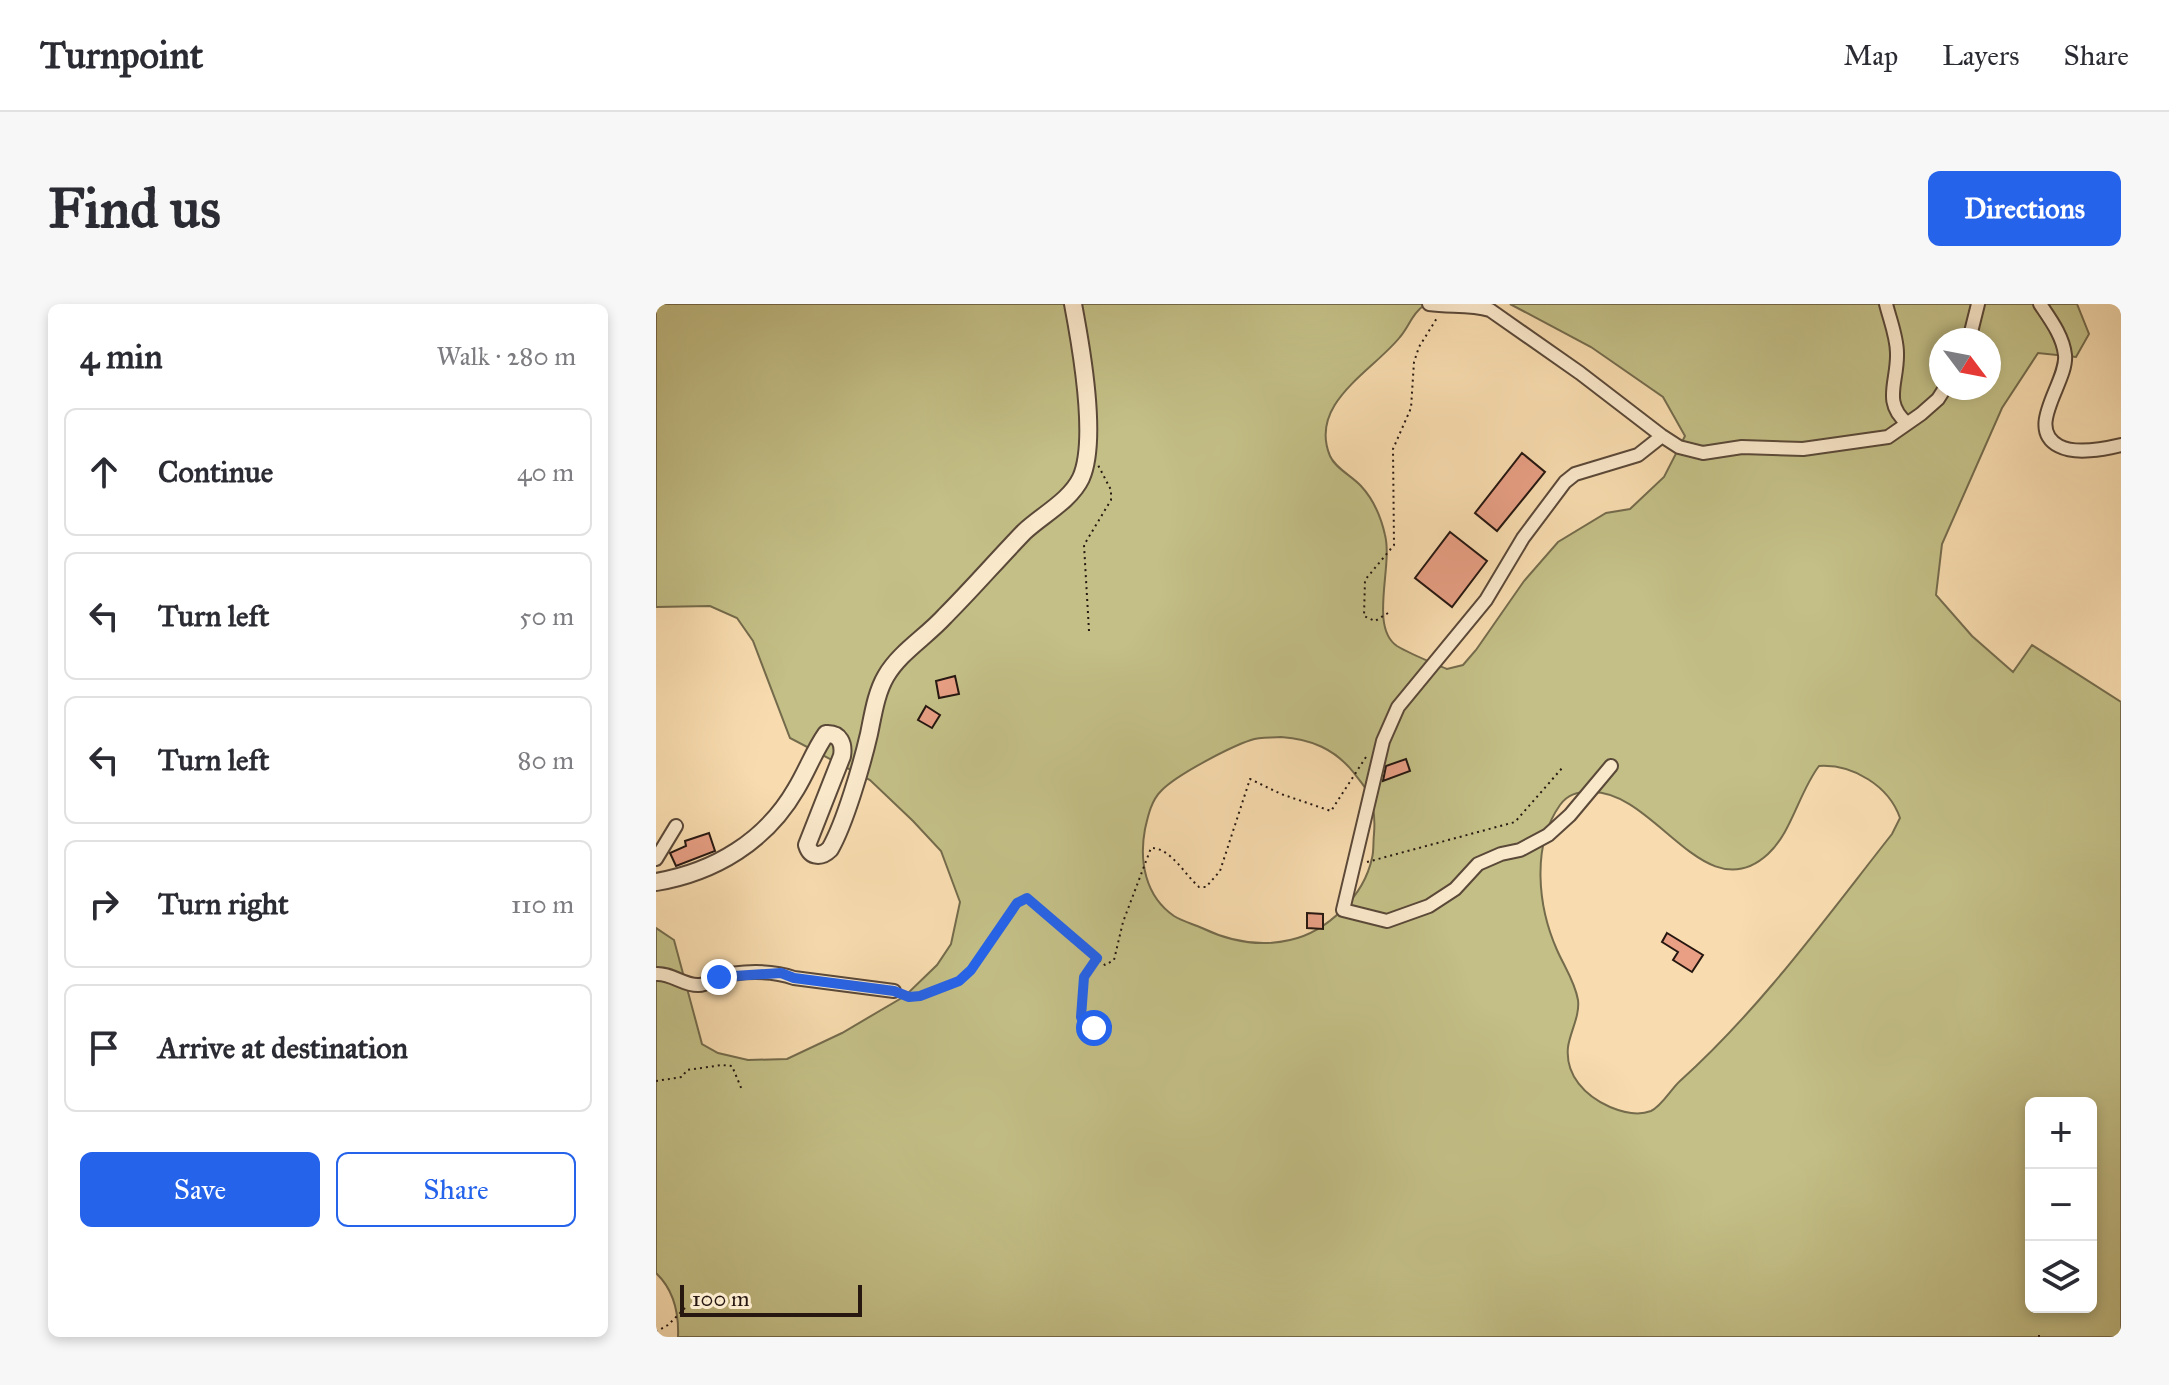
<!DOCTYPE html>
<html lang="en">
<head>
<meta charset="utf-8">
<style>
  body { margin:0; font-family:"IM FELL Great Primer",serif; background:#f7f7f7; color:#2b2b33 }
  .controls { position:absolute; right:24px; bottom:24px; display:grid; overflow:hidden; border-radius:12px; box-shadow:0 4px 12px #0003 }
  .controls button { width:72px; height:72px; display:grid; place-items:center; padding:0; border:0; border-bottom:2px solid #e1e1e2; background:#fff; color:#2b2b33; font:40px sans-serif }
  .compass { position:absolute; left:1273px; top:24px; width:72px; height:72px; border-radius:50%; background:#fff; box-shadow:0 4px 12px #0003; rotate:122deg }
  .scale { position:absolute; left:24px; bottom:20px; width:182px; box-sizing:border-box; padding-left:8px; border:4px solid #261711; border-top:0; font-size:22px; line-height:28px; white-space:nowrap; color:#261711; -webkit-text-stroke:6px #fae8cb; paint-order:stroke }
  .stop { position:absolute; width:24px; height:24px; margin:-18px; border:6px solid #2563eb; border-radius:50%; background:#fff }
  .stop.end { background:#2563eb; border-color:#fff; box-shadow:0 2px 8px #0008 }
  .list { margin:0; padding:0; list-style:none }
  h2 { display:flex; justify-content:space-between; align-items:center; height:104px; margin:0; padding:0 32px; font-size:34px }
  h2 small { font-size:26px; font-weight:400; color:#7c7c81 }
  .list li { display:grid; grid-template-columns:52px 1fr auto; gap:24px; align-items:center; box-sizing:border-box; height:128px; margin:0 16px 16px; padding:0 16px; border:2px solid #e1e1e2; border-radius:12px }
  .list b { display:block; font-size:30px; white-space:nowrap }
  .list em { font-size:26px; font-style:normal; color:#7c7c81 }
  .actions { display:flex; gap:16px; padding:24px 32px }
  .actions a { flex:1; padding:18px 0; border:2px solid #2563eb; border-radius:12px; text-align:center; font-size:28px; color:#2563eb }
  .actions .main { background:#2563eb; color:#fff }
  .icon { flex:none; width:44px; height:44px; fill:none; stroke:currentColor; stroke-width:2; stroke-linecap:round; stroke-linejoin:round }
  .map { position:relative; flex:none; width:1465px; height:1033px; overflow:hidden; border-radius:12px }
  header { display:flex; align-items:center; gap:48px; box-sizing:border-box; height:112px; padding:0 40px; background:#fff; border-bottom:2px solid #e1e1e2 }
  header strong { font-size:38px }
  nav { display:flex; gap:44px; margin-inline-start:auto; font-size:28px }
  .intro { display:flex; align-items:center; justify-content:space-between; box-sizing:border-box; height:192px; padding:0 48px }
  h1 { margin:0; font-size:56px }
  .button { padding:20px 36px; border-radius:12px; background:#2563eb; color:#fff; font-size:28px; font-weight:700 }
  main { display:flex; gap:48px; padding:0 48px }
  aside { flex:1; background:#fff; border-radius:12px; box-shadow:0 4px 12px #0003 }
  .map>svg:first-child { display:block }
  .green { fill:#c3bf86; stroke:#746b4c; stroke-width:2; fill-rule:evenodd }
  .building { fill:#e89f84; stroke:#261711; stroke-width:2 }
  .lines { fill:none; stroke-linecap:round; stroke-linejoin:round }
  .minor-casing { stroke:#5a4838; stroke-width:16 }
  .tertiary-casing { stroke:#5a4838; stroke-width:20 }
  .path { stroke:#261711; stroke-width:2; stroke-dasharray:2 4; stroke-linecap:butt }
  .minor { stroke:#fae8cb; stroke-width:12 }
  .tertiary { stroke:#fae8cb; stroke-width:16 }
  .route { stroke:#2563eb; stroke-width:10 }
</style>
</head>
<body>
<header>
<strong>Turnpoint</strong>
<nav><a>Map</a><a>Layers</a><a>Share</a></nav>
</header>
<div class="intro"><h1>Find us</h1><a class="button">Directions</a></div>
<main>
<aside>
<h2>4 min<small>Walk · 280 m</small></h2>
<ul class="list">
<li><svg class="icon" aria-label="ahead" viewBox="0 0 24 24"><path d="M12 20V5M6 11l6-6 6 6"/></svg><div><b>Continue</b></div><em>40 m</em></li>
<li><svg class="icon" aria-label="left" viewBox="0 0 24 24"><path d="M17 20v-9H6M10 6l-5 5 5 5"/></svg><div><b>Turn left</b></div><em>50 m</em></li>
<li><svg class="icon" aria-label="left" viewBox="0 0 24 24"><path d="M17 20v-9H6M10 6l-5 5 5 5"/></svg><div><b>Turn left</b></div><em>80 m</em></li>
<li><svg class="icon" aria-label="right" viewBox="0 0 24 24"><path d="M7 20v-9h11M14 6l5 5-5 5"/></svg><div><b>Turn right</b></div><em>110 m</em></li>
<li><svg class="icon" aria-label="arrive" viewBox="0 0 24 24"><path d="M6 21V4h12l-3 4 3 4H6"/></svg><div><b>Arrive at destination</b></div></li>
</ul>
<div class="actions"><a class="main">Save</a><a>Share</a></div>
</aside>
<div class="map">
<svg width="1465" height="1033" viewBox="0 0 1465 1033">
  <rect width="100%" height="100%" fill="#f8dcaf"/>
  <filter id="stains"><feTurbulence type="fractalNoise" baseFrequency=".0025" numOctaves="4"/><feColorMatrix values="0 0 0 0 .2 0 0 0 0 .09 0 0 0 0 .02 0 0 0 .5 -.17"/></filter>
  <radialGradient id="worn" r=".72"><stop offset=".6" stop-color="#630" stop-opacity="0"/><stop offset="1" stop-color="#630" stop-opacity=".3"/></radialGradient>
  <path class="green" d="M0 0H770C756 9 754 21 744 33 717 67 652 99 674 152 679 164 696 172 705 182 717 195 725 213 729 231 737 263 713 323 741 342 756 351 775 358 791 365L807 361 820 346 868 277 902 238 950 209 974 205 1008 173 1029 132 1007 93 935 43 854 0H1421L1433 30 1420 53 1382 49 1346 104 1286 240 1280 291 1316 332 1357 368 1376 341 1465 398V1033H22C23 1009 18 986 0 969V624L18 636 46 740 62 749 92 756 131 755 186 729 249 692 281 661 295 640 304 598 285 547 257 517 214 476 134 434 97 337 81 314 54 302 0 303ZM1285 36H1333V84H1285ZM625 433C655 435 679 445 698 469 702 475 709 482 712 489 718 501 719 518 718 530 717 538 718 547 716 554 708 592 671 628 634 636 604 643 573 637 546 624 537 620 526 617 518 612 489 592 483 557 489 525 492 512 495 497 505 487 520 471 574 443 595 436 604 433 615 434 625 433ZM1163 462C1197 460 1233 482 1244 514L1236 530C1169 615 1105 704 1024 777 1015 785 1006 802 995 807 982 812 966 808 954 803 929 792 909 771 912 743 914 728 924 712 922 696 919 678 908 662 901 646 882 603 875 542 904 501 912 490 921 488 935 488 999 486 1049 608 1112 550 1136 528 1143 488 1163 462ZM1375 799H1435V1003H1375Z"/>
  <path class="building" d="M866 149 889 168 841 227 819 209Z
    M794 228 831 257 796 303 759 274Z
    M299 372 303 390 283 394 280 377Z
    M270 402 284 411 276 424 262 416Z
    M750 455 754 467 727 477 730 462Z
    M53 529 59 547 20 562 14 549 30 542 29 537Z
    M651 609 667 610V625L651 624Z
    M1011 629 1047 651 1036 668 1017 656 1022 648 1006 638Z"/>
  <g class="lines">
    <defs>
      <path id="minor" d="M773 0C794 3 814 0 834 6L924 69 1006 132 1023 143 1047 149 1086 143 1147 145 1232 133 1265 110 1282 95 1289 84
        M1230 0C1234 16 1241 33 1241 49 1242 78 1226 98 1251 119
        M1384 0C1394 15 1407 32 1409 51 1412 78 1368 124 1403 142 1420 151 1448 145 1465 141
        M1313 36 1322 0
        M955 462 914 511 892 531 864 546 845 550 822 560 799 585 773 602 731 617 687 606 727 437 742 403 830 296 867 234 909 178 919 170 982 151 1006 132
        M0 555 20 522
        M0 670C16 669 28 682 43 681 50 681 55 676 61 674 83 666 116 666 138 674L238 687"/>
      <path id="tertiary" d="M0 578C59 568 110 537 140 485 151 467 158 447 170 430 184 429 188 440 186 452L151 541C155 554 166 553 174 545 189 519 206 460 213 430 217 411 220 389 230 372 244 348 270 333 289 312 316 285 341 256 368 228 386 211 414 197 425 174 442 136 425 42 417 0"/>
    </defs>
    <use href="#minor" class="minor-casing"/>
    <use href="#tertiary" class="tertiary-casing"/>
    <path class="path" d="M732 309 719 317 708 312 709 276 738 241 737 145 755 104 758 58 763 43 781 14
      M433 327 428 241 455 196V186L442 161
      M711 558 859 518 907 463
      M440 655 428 673 426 718 438 724 458 722
      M251 692H264L303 677 315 666 366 595 375 597 449 661 458 656 467 618 495 544C515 544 529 571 543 583H550L564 567 594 475 625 490 675 507 710 453
      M0 777 26 773 31 766 66 761 76 762 86 786
      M0 1028 12 1021 30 1003
      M1383 1031V1033"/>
    <use href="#minor" class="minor"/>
    <use href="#tertiary" class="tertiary"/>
  </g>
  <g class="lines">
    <path class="route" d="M63 673 125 669 138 674 238 687 253 693 264 692 303 677 315 666 361 599 371 594 441 654 428 673 425 713 428 720 438 724"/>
  </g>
  <rect width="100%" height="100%" filter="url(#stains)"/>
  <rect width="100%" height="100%" fill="url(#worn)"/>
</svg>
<div class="controls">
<button>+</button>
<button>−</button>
<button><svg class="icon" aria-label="layers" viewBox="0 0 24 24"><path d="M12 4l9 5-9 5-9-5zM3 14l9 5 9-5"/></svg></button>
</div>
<svg class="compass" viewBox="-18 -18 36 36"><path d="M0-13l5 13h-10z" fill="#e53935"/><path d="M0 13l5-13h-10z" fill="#7c7c81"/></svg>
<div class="scale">100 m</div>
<div class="stop" style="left:438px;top:724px"></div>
<div class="stop end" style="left:63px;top:673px"></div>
</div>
</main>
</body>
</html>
